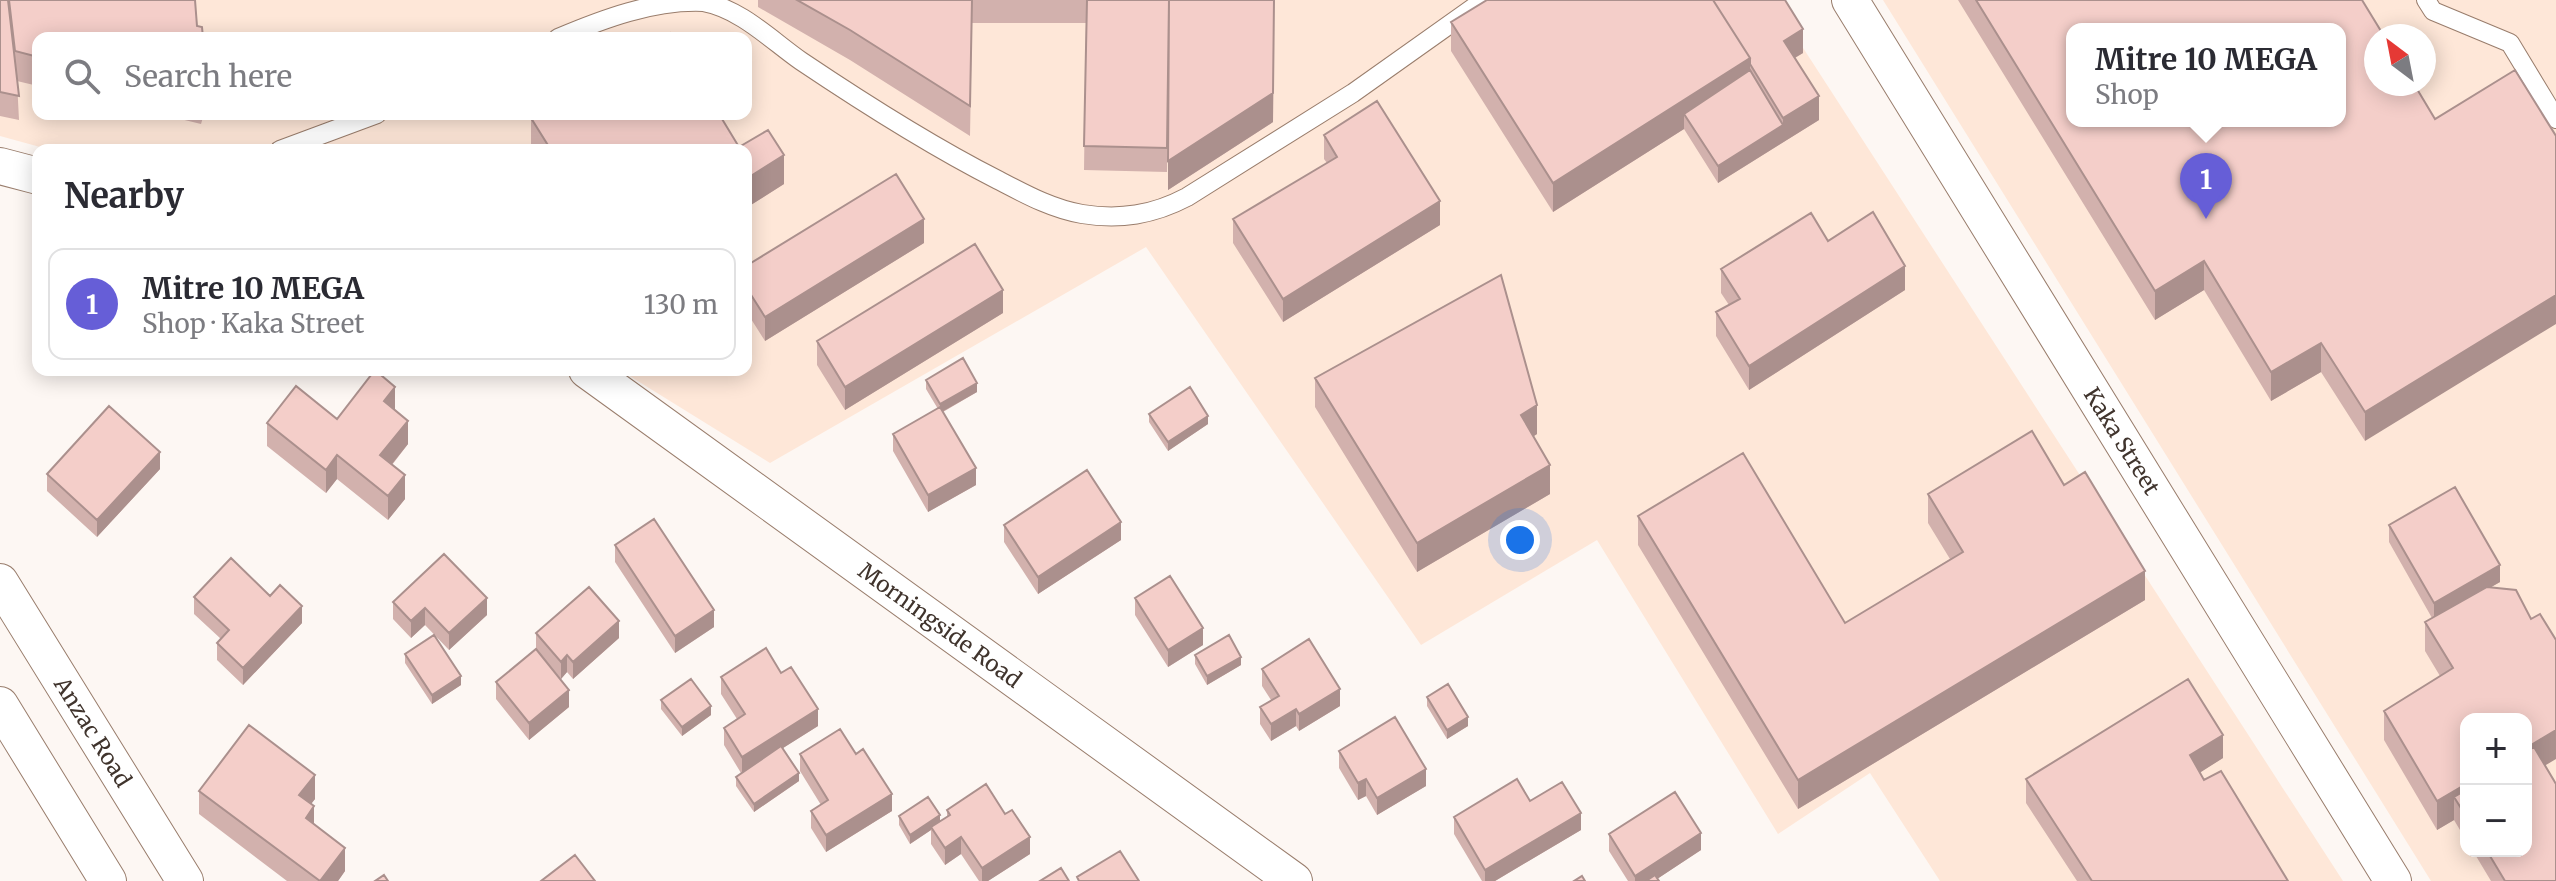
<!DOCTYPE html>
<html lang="en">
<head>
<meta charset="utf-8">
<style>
  body { margin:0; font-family:Merriweather,serif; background:#f7f7f7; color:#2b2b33 }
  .controls { position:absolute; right:24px; bottom:24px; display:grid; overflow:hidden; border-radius:16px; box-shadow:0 4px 20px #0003 }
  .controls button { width:72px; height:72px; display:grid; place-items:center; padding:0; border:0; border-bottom:2px solid #e1e1e2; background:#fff; color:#2b2b33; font:40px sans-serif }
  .compass { position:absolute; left:2364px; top:24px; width:72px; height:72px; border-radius:50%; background:#fff; box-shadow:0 4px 20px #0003; rotate:328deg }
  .you { position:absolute; left:1520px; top:540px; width:28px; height:28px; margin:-20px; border:6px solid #fff; border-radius:50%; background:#1a73e8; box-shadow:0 0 0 12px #1a73e833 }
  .badge { display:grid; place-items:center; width:52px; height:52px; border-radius:50%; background:#665ed7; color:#fff; font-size:26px; font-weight:700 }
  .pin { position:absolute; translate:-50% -66px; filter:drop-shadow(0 2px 4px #0008) }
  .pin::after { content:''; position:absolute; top:42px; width:28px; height:24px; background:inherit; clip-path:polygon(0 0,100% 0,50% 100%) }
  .popup { position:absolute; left:2066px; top:23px; width:280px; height:104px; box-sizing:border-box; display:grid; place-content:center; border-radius:16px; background:#fff; filter:drop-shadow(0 2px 6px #0005); font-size:26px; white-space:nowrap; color:#7c7c81 }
  .popup b { font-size:30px; color:#2b2b33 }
  .popup::after { content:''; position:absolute; left:50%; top:100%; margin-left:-16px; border:16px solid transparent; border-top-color:#fff }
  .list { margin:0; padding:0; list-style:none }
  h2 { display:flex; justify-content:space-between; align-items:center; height:104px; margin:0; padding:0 32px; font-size:34px }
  h2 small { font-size:26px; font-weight:400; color:#7c7c81 }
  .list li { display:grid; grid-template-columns:52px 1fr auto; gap:24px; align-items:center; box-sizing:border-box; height:112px; margin:0 16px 16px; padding:0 16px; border:2px solid #e1e1e2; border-radius:16px }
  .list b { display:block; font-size:30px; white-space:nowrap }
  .list p { margin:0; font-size:26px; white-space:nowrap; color:#7c7c81 }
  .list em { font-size:26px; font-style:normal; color:#7c7c81 }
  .icon { flex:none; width:44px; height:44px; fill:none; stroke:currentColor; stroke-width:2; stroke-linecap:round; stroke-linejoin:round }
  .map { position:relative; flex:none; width:2556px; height:881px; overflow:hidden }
  .search { position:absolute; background:#fff; box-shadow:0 4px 20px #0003; left:32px; top:32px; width:720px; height:88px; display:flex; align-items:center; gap:20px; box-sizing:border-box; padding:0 28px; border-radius:16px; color:#7c7c81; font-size:30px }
  .panel { position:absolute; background:#fff; box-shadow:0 4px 20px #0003; left:32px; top:144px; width:720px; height:232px; border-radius:16px }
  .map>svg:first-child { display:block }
  .built { fill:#fee7d8; fill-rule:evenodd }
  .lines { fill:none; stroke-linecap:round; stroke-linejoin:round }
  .lane-casing { stroke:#997d6c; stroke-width:20 }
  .street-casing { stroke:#997d6c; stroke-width:38 }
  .lane { stroke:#fff; stroke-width:18 }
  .street { stroke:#fff; stroke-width:36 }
  .wall { fill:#d2b1ad }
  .shaded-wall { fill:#ab908d }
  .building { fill:#f4cec9; stroke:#ab908d; stroke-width:2; fill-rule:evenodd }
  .labels { text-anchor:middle; stroke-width:6; stroke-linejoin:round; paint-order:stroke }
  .street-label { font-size:22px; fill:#40342d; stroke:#fff }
</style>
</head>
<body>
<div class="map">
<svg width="2556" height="881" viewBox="0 0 2556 881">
  <rect width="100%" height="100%" fill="#fdf7f3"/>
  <path class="built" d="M0 0H1772L2343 881H1940L1870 773 1778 834 1597 540 1421 645 1146 247 770 463 620 370H746V150H51L0 136ZM38 38H746V114H38Z
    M1883 0H2556V881H2431ZM2072 29H2340V121H2072ZM2376 36H2424V84H2376ZM2466 719H2526V851H2466Z"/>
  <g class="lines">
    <defs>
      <path id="lane" d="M2426 0 2433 11 2510 43 2556 119
        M558 38C603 19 653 0 703 2 741 9 771 40 801 61 865 104 929 145 998 180 1025 194 1052 209 1082 214 1120 220 1153 215 1187 197L1353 93 1484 0
        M280 150 377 114"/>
      <path id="street" d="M1850 0 2393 881
        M0 166 38 176
        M587 370 1294 881
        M0 582 185 881
        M0 705 108 881"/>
    </defs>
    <use href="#lane" class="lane-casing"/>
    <use href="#street" class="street-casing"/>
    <use href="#lane" class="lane"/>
    <use href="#street" class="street"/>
  </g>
  <path class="wall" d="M0 0 38 38V86L17 81 19 120 0 116Z
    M758 0H1274L1273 122 1168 190V99L1167 172 1084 170 1086 23H972L970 136 850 60 758 7Z
    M1958 0H2362L2384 36 2365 441 2321 372 2271 401 2204 290 2155 320Z
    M1451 22 1803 53 1795 58 1819 120 1718 183 1684 129 1553 212 1451 51Z
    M160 114H204L201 124Z
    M538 114H719L739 147 768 130 784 155V184L746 208V150H533L531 147V118Z
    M1324 135 1440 225 1283 322 1233 243V219L1327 163 1324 159Z
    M1828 241 1905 290 1749 390 1716 336V312L1729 305 1721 293V269Z
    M924 243 765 341 746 311V266Z
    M1003 313 845 410 817 365V341Z
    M1315 378 1537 434 1534 436 1550 494 1417 572 1315 407Z
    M926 380 977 392 943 412 976 485 928 512 893 451V434L938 409 926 389Z
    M395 410 408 444 392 465 405 499 388 520 337 479 326 493 267 446V423L337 419Z
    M1149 414 1208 424 1168 451 1149 422Z
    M160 469 97 537 47 491V474Z
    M2064 485 2145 600 1798 809 1638 545V516L1845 623 1950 559 1928 523V494Z
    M1004 525 1121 540 1038 594 1004 542Z
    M2389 525 2500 582 2491 587 2545 766 2556 881H2491L2473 851H2526L2466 719V840L2454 820 2437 830 2384 740V711L2440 676 2425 651V622L2432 618 2389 542Z
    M615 545 714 627 675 653 615 562Z
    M270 596 302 623 243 685 217 660V643L221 639 194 614V597Z
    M1135 598 1203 645 1168 667 1135 615Z
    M393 602 487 615 449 650 425 625 411 638 393 619Z
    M536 633 619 638 573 679 567 672 561 679 542 657 569 707 529 740 496 699V682L536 650Z
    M405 654 461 685 432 704 405 663Z
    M1195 655 1241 665 1207 685 1195 664Z
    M1262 669 1340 706 1299 731 1296 726 1271 741 1260 724V707L1271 700 1262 686Z
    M781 673 818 726 783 748 799 781 754 812 736 786V777L741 773 724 745V728L737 719 721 694V677Z
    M1427 697 1468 726 1447 739 1427 706Z
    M661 700 711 715 682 736 661 709Z
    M1339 751 1426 786 1377 815 1366 796 1358 800 1339 768Z
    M800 754 892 811 826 852 811 828V811L821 805 800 771Z
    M2223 758 2200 772 2204 780 2288 881H2077L2026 803V779Z
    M199 791 315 799 311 804 314 824 345 871 338 881H287L199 814Z
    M1530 801 1581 830 1495 881H1482L1454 834V817Z
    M947 810 1030 854 988 881H979L961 854 945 865 931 844V830L910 844 899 825V816L940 822 947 817Z
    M1609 834 1701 850 1657 879 1659 881H1628L1609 851Z"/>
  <path class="shaded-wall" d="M1274 0 1273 122 1168 190V161Z
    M1803 29V53L1784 64V41Z
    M1750 58V88L1684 114V129L1553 212V183Z
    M1819 96V120L1718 183V166L1783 125V118Z
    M784 155V184L746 208V179Z
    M1440 201V225L1283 322V299Z
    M924 219V243L765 341V317Z
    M2204 261V290L2155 320V291Z
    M1905 266V290L1749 390V366Z
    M1003 290V313L845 410V387Z
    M2556 295V324L2365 441V412Z
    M2321 343V372L2271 401V372Z
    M977 383V392L940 413V404Z
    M395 387V410L384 401Z
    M1537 405V434L1521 444V415Z
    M1208 416V424L1168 451V442Z
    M408 421V444L380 479V455Z
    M160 452V469L97 537V520Z
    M337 455V479L326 493V470Z
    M1550 465V494L1417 572V543Z
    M976 468V485L928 512V495Z
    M405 475V499L388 520V496Z
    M1121 522V540L1038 594V577Z
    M2500 565V582L2434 620V603Z
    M2145 571V600L1798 809V780Z
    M487 598V615L449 650V633Z
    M302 606V623L243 685V668Z
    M425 608V625L411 638V621Z
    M714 610V627L675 653V636Z
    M619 621V638L573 679V662Z
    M1203 628V645L1168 667V650Z
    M567 655V672L561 679V662Z
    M1241 657V665L1207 685V676Z
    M461 676V685L432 704V695Z
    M1340 689V706L1299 731V714Z
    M569 690V707L529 740V723Z
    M711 706V715L682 736V727Z
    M818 709V726L742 774V757Z
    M1296 709V726L1271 741V724Z
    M1468 717V726L1447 739V730Z
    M2556 730V759L2526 777V748Z
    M2223 735V758L2190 779V755Z
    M1426 769V786L1377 815V798Z
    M799 773V781L754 812V804Z
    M315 775V799L299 819V795Z
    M1366 779V796L1358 800V783Z
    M2466 784V813L2454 797V820L2437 830V801Z
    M892 794V811L826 852V835Z
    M314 806V830L306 818Z
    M1581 813V830L1495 881H1485V870Z
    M940 815V824L931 827V830L910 844V835Z
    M1701 833V850L1654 881H1635V876Z
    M961 837V854L945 865V848Z
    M1030 837V854L988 881H982V868Z
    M345 848V871L338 881H320Z"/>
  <path class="building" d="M0 0H8L19 96 0 92Z
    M9 0H195L197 26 202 27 203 38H38V57L15 51Z
    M797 0H972L970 106 850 30Z
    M1087 0H1169L1167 148 1084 146Z
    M1169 0H1274L1273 93 1168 161Z
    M1487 0H1713L1750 58 1553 183 1451 22Z
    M1713 0H1785L1803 29 1784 41 1819 96 1783 118 1750 64V58Z
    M1976 0H2362L2384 36H2376V84H2414L2435 119 2515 70 2556 136V295L2365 412 2321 343 2271 372 2204 261 2155 291ZM2072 29H2340V121H2072Z
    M670 33 673 38H661Z
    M1750 70 1783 125 1718 166 1684 114Z
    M1377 101 1440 201 1283 299 1233 219 1337 157 1324 135Z
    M538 114H719L739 147 768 130 784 155 746 179V150H551L531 118Z
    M896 174 924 219 765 317 746 287V266Z
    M1873 212 1905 266 1749 366 1716 312 1740 299 1721 269 1811 213 1828 241Z
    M975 244 1003 290 845 387 817 341Z
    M1501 275 1537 405 1521 415 1550 465 1417 543 1315 378Z
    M963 358 977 383 940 404 926 380Z
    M375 370 395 387 384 401 408 421 380 455 405 475 388 496 337 455 326 470 267 423 296 386 337 419Z
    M1190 387 1208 416 1168 442 1149 414Z
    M109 406 160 452 97 520 47 474Z
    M940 407 976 468 928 495 893 434Z
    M2032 431 2064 485 2085 472 2145 571 1798 780 1638 516 1743 453 1845 623 1963 552 1928 494Z
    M1087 470 1121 522 1038 577 1004 525Z
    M2455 487 2500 565 2434 603 2389 525Z
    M654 519 714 610 675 636 615 545Z
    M444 554 487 598 449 633 425 608 411 621 393 602Z
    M231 558 270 596 280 585 302 606 243 668 217 643 229 630 194 597Z
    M1170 576 1203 628 1168 650 1135 598Z
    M589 587 619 621 573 662 567 655 561 662 536 633Z
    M2487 587 2516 590 2531 619 2540 614 2556 640V730L2526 748V719H2466V784L2437 801 2384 711 2453 668 2425 622Z
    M434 635 461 676 432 695 405 654Z
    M1229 635 1241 657 1207 676 1195 655Z
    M1309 639 1340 689 1299 714 1296 709 1271 724 1260 707 1279 696 1262 669Z
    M766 648 781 673 791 667 818 709 742 757 724 728 745 714 721 677Z
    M536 649 569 690 529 723 496 682Z
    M691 679 711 706 682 727 661 700Z
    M2188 679 2223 735 2190 755 2204 780 2221 771 2288 881H2092L2026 779Z
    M1448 684 1468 717 1447 730 1427 697Z
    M1395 717 1426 769 1377 798 1366 779 1358 783 1339 751Z
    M249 725 315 775 299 795 314 806 306 818 345 848 320 881 199 791Z
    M840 729 856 754 863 749 892 794 826 835 811 811 828 800 800 754Z
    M781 746 799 773 754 804 736 777Z
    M2534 747 2556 784V881H2505L2487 851H2526V752Z
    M1517 779 1530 801 1562 782 1581 813 1485 870 1454 817Z
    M986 784 1005 814 1012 810 1030 837 982 868 961 837 945 848 931 827 950 815 947 810Z
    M2466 790V816L2454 797Z
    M1675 792 1701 833 1635 876 1609 834Z
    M928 797 940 815 910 835 899 816Z
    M1120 851 1139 881H1079L1077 877Z
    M575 855 595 881H541Z
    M1061 868 1069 881H1040Z
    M384 875 388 881H375Z
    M1655 875 1659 881H1646Z
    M1582 876 1585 881H1574Z"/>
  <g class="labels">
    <g class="street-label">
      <text transform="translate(2122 441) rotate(58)" y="8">Kaka Street</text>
      <text transform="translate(940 625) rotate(36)" y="8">Morningside Road</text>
      <text transform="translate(93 732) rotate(58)" y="8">Anzac Road</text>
    </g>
  </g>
</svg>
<div class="controls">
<button>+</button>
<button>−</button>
</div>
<svg class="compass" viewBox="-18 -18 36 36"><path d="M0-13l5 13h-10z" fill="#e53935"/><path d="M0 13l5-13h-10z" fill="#7c7c81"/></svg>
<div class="you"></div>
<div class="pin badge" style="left:2206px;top:219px">1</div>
<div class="popup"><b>Mitre 10 MEGA</b>Shop</div>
<div class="search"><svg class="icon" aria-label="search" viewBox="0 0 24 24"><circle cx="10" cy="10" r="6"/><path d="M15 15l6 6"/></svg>Search here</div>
<section class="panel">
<h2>Nearby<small></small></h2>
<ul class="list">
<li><span class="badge">1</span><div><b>Mitre 10 MEGA</b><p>Shop · Kaka Street</p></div><em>130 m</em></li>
</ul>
</section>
</div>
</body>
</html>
